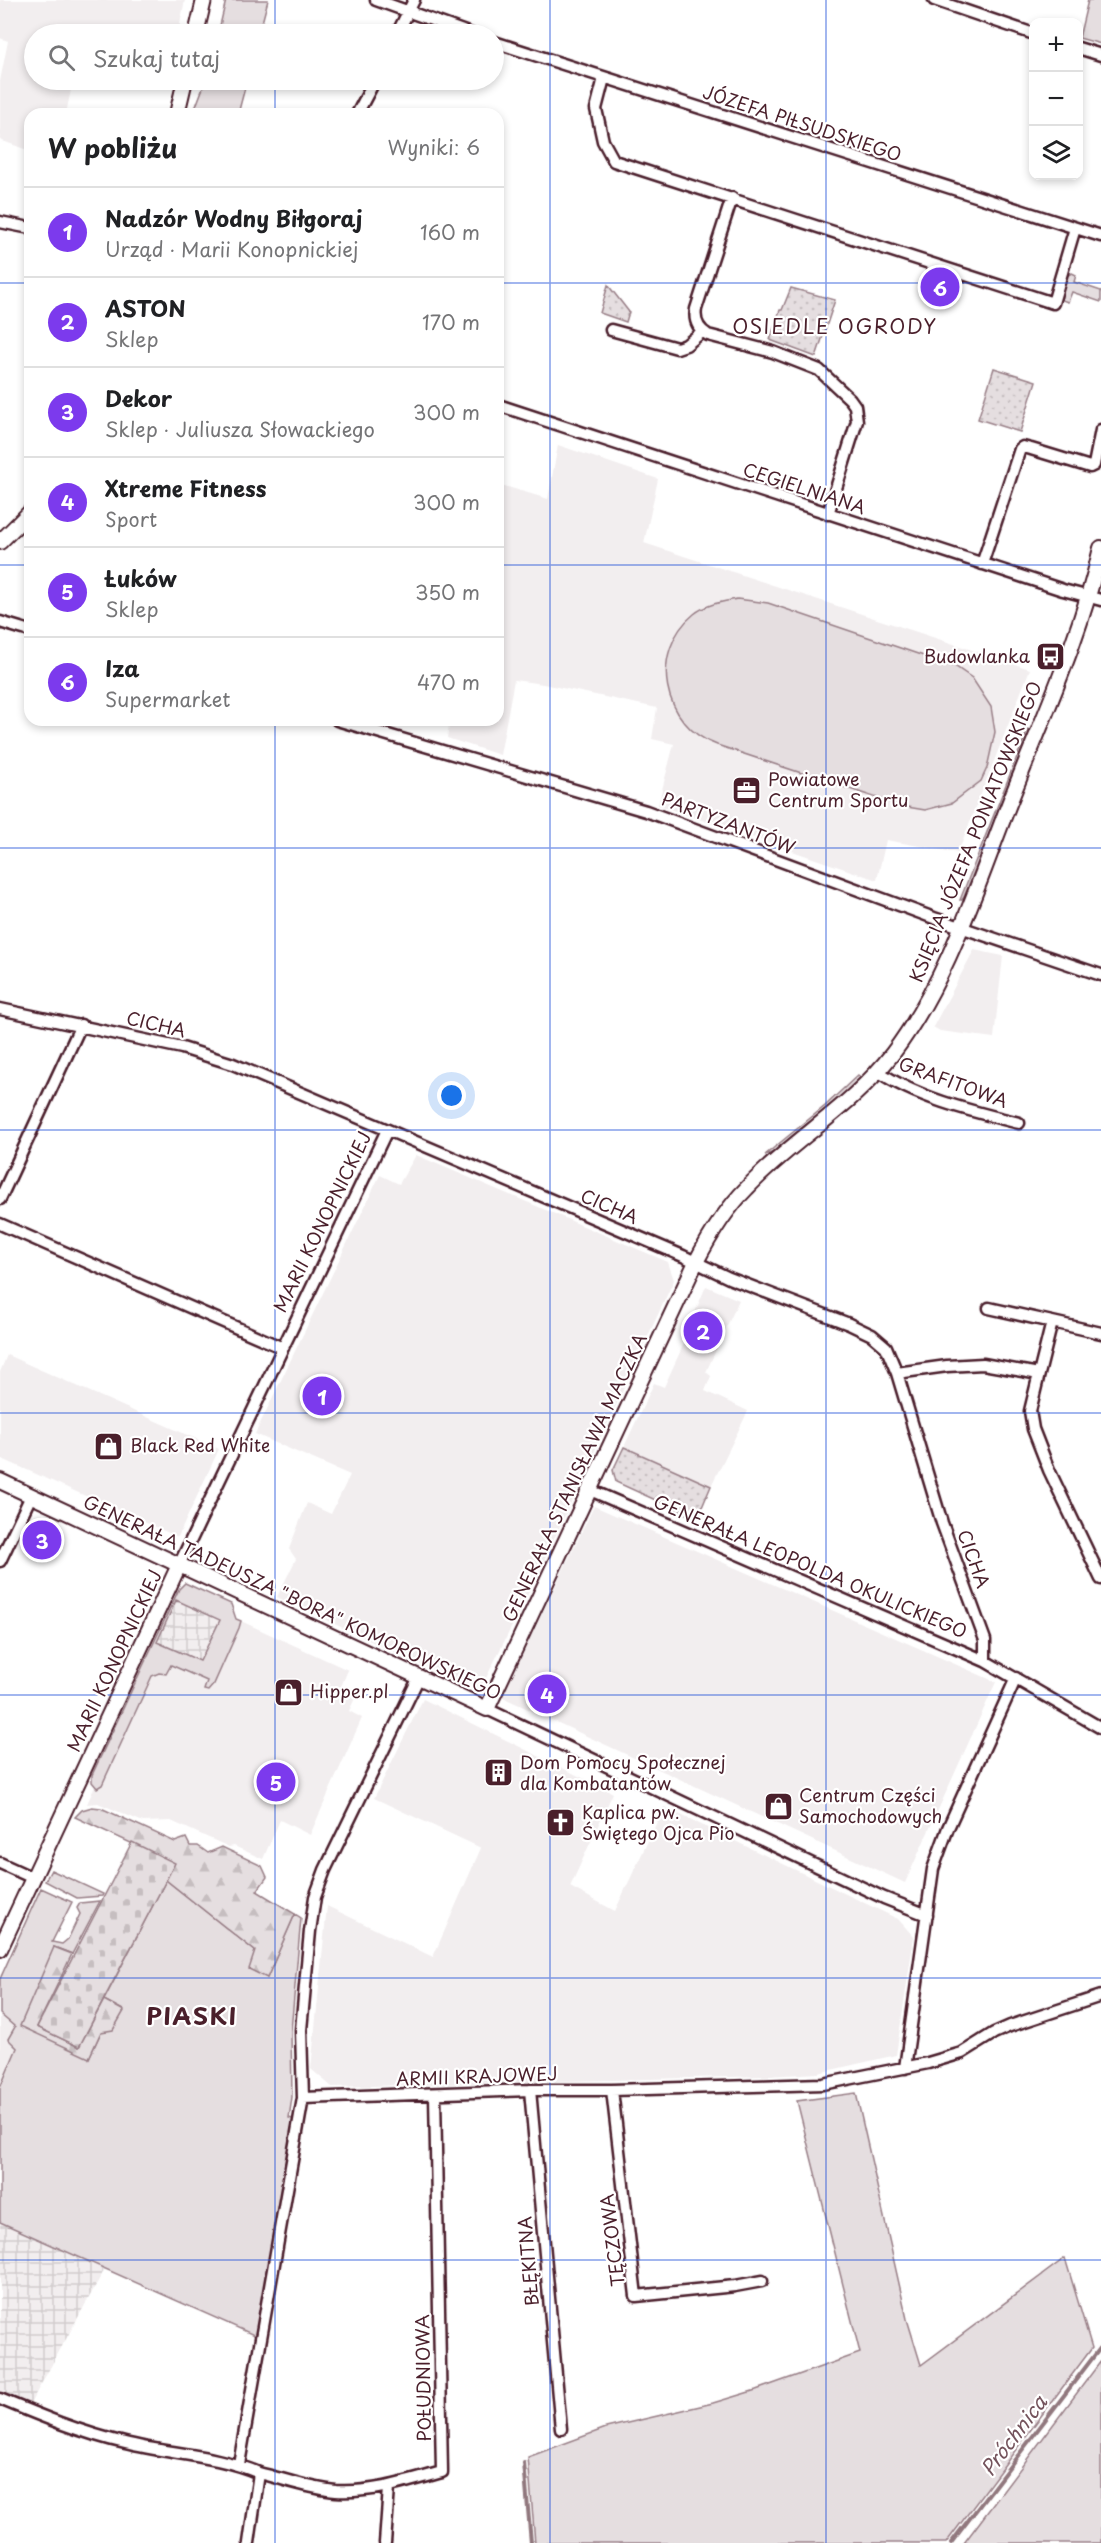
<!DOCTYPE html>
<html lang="pl">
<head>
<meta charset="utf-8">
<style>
  body { margin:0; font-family:"Playpen Sans",sans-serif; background:#f6f6f6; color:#202124 }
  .controls { position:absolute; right:18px; top:18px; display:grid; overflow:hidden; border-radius:12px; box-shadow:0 3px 9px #0003 }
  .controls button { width:54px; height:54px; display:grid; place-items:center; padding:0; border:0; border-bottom:2px solid #e0e0e0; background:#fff; color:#202124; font:30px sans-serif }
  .you { position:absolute; left:452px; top:1096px; width:21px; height:21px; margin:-15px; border:4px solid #fff; border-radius:50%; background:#1a73e8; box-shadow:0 0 0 9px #1a73e833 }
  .badge { display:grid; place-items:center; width:39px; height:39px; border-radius:50%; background:#7c3aed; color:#fff; font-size:20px; font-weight:700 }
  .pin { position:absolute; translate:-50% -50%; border:3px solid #fff; box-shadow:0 2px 6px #0006 }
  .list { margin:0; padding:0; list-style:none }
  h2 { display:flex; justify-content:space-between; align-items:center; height:78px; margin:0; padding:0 24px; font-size:26px }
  h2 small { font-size:20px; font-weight:400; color:#757577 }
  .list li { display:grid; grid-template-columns:39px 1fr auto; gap:18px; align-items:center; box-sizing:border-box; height:90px; padding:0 24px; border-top:2px solid #e0e0e0 }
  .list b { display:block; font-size:22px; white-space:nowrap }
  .list p { margin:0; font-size:20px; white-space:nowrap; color:#757577 }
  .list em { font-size:20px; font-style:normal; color:#757577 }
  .icon { flex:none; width:33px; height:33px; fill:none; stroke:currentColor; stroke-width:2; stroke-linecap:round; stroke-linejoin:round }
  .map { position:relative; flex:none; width:1101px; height:2543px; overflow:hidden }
  .search { position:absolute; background:#fff; box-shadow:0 3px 9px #0003; left:24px; top:24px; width:480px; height:66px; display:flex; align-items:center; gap:15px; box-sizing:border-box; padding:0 21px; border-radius:33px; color:#757577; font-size:22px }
  .panel { position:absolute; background:#fff; box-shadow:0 3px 9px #0003; left:24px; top:108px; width:480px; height:618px; border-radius:18px }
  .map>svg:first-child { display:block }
  .built { fill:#f2eeef }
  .industrial { fill:url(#industrial-grid) }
  .grass { fill:#e5dee0; stroke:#987e86; stroke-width:1.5 }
  .forest { fill:url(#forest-firs); stroke:#987e86; stroke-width:1.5 }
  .cemetery { fill:url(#cemetery-stones); stroke:#987e86; stroke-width:1.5 }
  .park { fill:url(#park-dots); stroke:#987e86; stroke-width:1.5 }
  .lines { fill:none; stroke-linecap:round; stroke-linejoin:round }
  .stream { stroke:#91787e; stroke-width:4 }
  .minor-casing { stroke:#4a1f2b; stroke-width:15 }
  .tertiary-casing { stroke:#4a1f2b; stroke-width:18 }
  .minor { stroke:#fff; stroke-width:10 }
  .tertiary { stroke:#fff; stroke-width:14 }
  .grid { fill:none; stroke:#1d4ed8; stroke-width:1.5; stroke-opacity:0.55 }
  .labels { text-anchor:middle; stroke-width:4.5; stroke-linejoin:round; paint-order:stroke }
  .street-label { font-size:18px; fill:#4a1f2b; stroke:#fff }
  .poi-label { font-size:18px; fill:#4a1f2b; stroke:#fff; text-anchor:start }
  .neighbourhood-label { font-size:20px; letter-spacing:1.5px; fill:#4a1f2b; stroke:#fff }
  .water-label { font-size:20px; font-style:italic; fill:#74535c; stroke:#fff }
  .district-label { font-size:24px; font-weight:bold; letter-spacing:1.5px; fill:#4a1f2b; stroke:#fff }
</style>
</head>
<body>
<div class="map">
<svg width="1101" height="2543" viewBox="0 0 1101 2543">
  <defs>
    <pattern id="industrial-grid" width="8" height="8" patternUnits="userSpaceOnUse" patternTransform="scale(1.5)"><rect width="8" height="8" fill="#f2eeef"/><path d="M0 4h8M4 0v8" fill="none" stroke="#d1cccd"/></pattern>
    <pattern id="forest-firs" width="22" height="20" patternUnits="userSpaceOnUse" patternTransform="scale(1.5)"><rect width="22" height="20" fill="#e5dee0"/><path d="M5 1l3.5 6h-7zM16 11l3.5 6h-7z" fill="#c6bec0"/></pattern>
    <pattern id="cemetery-stones" width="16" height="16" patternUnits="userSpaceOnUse" patternTransform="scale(1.5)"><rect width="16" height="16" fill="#e5dee0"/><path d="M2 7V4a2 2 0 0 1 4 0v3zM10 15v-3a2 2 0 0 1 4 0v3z" fill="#c6bec0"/></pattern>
    <pattern id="park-dots" width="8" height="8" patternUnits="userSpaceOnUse" patternTransform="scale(1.5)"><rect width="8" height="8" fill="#e5dee0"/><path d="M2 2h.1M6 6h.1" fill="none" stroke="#c6bec0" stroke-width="1.8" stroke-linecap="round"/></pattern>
  </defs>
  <rect width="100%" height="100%" fill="#fff"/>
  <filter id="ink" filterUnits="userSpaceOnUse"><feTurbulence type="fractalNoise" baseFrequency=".0167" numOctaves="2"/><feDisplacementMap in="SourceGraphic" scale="12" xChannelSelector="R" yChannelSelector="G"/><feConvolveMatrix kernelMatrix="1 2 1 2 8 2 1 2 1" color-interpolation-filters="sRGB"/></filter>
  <g filter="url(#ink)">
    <path class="built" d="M0 0H185L178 34H34V80H73L66 114H30V151L0 140V81L8 41 0 38Z
      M558 445 658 479 644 543 1030 669 958 853 886 840 877 880 658 805 674 744 652 739 657 708 543 684 514 680 500 755 447 738 450 720H498V484L548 499Z
      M974 950 1003 956 994 1038 940 1031 933 1027Z
      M416 1155 668 1262 674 1280 535 1580 479 1692 277 1597 296 1559 289 1549 307 1503 331 1514 350 1475 255 1434 380 1175 399 1184Z
      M706 1286 739 1300 706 1372 711 1376 705 1391 748 1411 711 1486 624 1447 654 1383 664 1387 692 1326 690 1324Z
      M7 1355 219 1449 178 1537 0 1458V1372Z
      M594 1506 996 1682 905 1883 502 1697Z
      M241 1621 348 1670 340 1689 356 1696 349 1711 362 1718 310 1835 280 1820 263 1859 234 1846 229 1847 171 1821 143 1822 98 1803 87 1804 95 1786 102 1785 152 1676 164 1673 170 1665 208 1681 204 1690 208 1691 214 1684Z
      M423 1699 613 1793 570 1887 615 1911 664 1807 898 1919 914 1937 896 2055 818 2073 768 2076 332 2087 311 2069 327 1906 433 1957 481 1848 374 1798Z
      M0 2014 15 2027 17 2048 0 2088Z"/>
    <path class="industrial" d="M176 1600 220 1620 201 1662 157 1642Z
      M0 2222 106 2267 30 2404 0 2391Z"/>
    <path class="grass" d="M226 0H268L259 34H218Z
      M1088 0H1101V44L1079 38Z
      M206 80H247L238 114H193Z
      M1072 273 1076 275 1074 282 1101 291V302L1072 292 1068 302 1062 300 1061 293 1066 276Z
      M737 599 768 603 956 667 972 678 991 707 995 732 987 768 981 781 952 803 925 810 901 806 717 745C662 725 648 652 694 614 706 604 722 602 737 599Z
      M1028 729 1030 730 964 897 962 900H960Z
      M858 1075 861 1077 827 1110 775 1152 765 1155 825 1106Z
      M185 1583 231 1604 236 1619 241 1621 239 1628 214 1684 208 1691 204 1690 207 1681 171 1665 166 1674 159 1673 152 1676 102 1785 97 1788 92 1782V1775L171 1606 173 1607 157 1642 200 1661 220 1620 176 1600 174 1605 172 1604 179 1589Z
      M51 1870 103 1894 102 1896 77 1898 45 1881Z
      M166 1880 255 1951 267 1978 295 1914 301 1918 291 2031 292 2097 289 2118 293 2119 256 2336 0 2222V2088L17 2048 8 2039 15 2027 0 2014V1979L41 1888 72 1902 52 1942 62 1944 68 1939 80 1914 77 1908 80 1903 100 1901 72 1954 54 1947 89 2058 101 2032 123 2010 104 2000Z
      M856 2093 907 2319 921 2365 1065 2258 1092 2348 946 2543H535L528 2457 606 2428 713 2403 756 2390 860 2353 797 2101Z
      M1101 2361V2543H964Z"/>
    <path class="forest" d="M92 1807 101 1808 175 1842 186 1838 190 1846H198L208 1853 222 1847 262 1866 267 1877 257 1891 295 1914 267 1978 249 1969 255 1951 166 1880 174 1863 75 1817 82 1810Z
      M54 1947 72 1954 37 2027 79 2047 104 2000 124 2011 113 2030 101 2032 89 2058 20 2026Z"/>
    <path class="cemetery" d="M132 1842 175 1863 79 2047 37 2027Z"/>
    <path class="park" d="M608 285 629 312 626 322 600 313Z
      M791 288 835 300 816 357 770 340 780 310H782Z
      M994 368 1036 381 1020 432 978 419Z
      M624 1447 711 1486 697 1519 616 1482 613 1470Z"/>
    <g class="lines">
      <path class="stream" d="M524 2463 531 2543
        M951 2543 1101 2347"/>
      <defs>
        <path id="minor" d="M376 0 471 34
          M934 0 1034 34
          M397 34 414 0
          M494 42 1101 236
          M1078 48 1101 55
          M604 78 596 109 603 141 614 161 1053 303 1075 228
          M357 114 375 80
          M732 198 696 309C694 320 698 329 708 335L773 352 819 370 850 399 855 406 857 421 828 514
          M0 222 30 228
          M611 330 677 348 686 345 702 332
          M498 405 1063 590 1101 600
          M982 564 1020 449 1023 447 1031 449 1090 467 1094 465 1101 430
          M0 622 30 631
          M337 720 646 811 934 918 1101 975
          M0 1009 182 1048 233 1064 683 1256 729 1278 849 1324 872 1335 886 1347 897 1373 942 1523 985 1640V1661
          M878 1071C915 1098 975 1112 1019 1123
          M0 1199 81 1025
          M0 1224 283 1348
          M989 1308 1052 1322
          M897 1373 947 1366 983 1364 1039 1374 1030 1411 1033 1429 1049 1470 1101 1579
          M1039 1374 1052 1322 1101 1333
          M590 1490 985 1661 1101 1728
          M0 1561 31 1496
          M179 1565 387 1130
          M487 1709 884 1898 927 1915
          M0 1863 33 1878
          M905 2068 933 1869 948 1828 1016 1678
          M530 2090 561 2429
          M612 2090 636 2296 735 2286 762 2281
          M303 2098 301 2030 310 1931 315 1897 325 1870 419 1677
          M0 2399C41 2416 82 2433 125 2443 169 2454 217 2455 259 2473L249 2543
          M239 2464 303 2098 530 2090H612L823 2084 928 2063 962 2053 994 2033 1010 2026 1101 1996
          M259 2473C284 2479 311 2489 336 2491 373 2493 407 2482 442 2472L435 2095
          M385 2543 389 2488"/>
        <path id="tertiary" d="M196 34 204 0
          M177 114 185 80
          M0 542 30 512
          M0 1481 487 1709 696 1262C710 1235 725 1210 747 1188 793 1139 851 1108 893 1053 948 980 976 888 1009 804 1042 720 1081 636 1101 548
          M0 1949 179 1565"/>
      </defs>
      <use href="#minor" class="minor-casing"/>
      <use href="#tertiary" class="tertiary-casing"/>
      <use href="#minor" class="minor"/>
      <use href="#tertiary" class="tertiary"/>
    </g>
  </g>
  <path class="grid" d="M275 0V34M550 0V2543M826 0V2543M275 80V114M0 283H30M498 283H1101M0 565H30M498 565H1101M275 720V2543M0 848H1101M0 1130H1101M0 1413H1101M0 1695H1101M0 1978H1101M0 2260H1101"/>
  <defs>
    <symbol id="bus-square" viewBox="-11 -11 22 22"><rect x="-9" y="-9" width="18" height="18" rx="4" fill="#4a1f2b" stroke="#fff"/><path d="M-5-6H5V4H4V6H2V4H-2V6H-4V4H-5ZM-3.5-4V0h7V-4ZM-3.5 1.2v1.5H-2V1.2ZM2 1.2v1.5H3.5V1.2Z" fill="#fff"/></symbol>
    <symbol id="office-square" viewBox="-11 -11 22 22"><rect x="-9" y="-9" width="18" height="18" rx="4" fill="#4a1f2b" stroke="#fff"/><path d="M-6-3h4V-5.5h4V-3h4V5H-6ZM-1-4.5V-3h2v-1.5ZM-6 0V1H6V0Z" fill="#fff"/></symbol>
    <symbol id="shop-square" viewBox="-11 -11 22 22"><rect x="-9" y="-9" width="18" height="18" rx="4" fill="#4a1f2b" stroke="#fff"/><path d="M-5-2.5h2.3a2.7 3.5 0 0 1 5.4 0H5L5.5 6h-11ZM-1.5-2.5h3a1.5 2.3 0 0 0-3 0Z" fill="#fff"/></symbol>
    <symbol id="building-square" viewBox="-11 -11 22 22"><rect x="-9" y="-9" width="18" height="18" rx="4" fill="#4a1f2b" stroke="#fff"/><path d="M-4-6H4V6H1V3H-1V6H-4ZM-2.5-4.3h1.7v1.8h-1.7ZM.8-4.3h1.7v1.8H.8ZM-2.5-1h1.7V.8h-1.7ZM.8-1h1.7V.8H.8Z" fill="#fff"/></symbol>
    <symbol id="church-square" viewBox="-11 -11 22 22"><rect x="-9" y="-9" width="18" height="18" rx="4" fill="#4a1f2b" stroke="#fff"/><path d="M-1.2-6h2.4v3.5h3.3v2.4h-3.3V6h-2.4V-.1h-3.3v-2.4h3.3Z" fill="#fff"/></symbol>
  </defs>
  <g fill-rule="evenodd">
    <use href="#bus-square" x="1034" y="640" width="33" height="33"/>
    <use href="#office-square" x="730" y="774" width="33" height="33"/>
    <use href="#shop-square" x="92" y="1430" width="33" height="33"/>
    <use href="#shop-square" x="272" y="1676" width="33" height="33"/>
    <use href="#building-square" x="482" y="1756" width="33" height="33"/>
    <use href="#shop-square" x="762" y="1790" width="33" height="33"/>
    <use href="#church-square" x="544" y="1806" width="33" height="33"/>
  </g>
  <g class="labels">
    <g class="street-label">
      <text transform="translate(802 124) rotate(18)" y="6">JÓZEFA PIŁSUDSKIEGO</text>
      <text transform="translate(804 489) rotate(18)" y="6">CEGIELNIANA</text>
      <text transform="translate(728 824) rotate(21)" y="6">PARTYZANTÓW</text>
      <text transform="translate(976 832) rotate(-68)" y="6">KSIĘCIA JÓZEFA PONIATOWSKIEGO</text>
      <text transform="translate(156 1025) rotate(13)" y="6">CICHA</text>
      <text transform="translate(953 1083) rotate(20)" y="6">GRAFITOWA</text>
      <text transform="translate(609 1207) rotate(23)" y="6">CICHA</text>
      <text transform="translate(323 1222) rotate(-64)" y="6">MARII KONOPNICKIEJ</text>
      <text transform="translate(575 1478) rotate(-65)" y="6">GENERAŁA STANISŁAWA MACZKA</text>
      <text transform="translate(973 1559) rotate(70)" y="6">CICHA</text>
      <text transform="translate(810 1567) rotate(23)" y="6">GENERAŁA LEOPOLDA OKULICKIEGO</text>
      <text transform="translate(292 1598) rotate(25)" y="6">GENERAŁA TADEUSZA "BORA" KOMOROWSKIEGO</text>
      <text transform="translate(115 1661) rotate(-65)" y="6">MARII KONOPNICKIEJ</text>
      <text transform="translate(477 2077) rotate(-2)" y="6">ARMII KRAJOWEJ</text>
      <text transform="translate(613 2240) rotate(-97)" y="6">TĘCZOWA</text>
      <text transform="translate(529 2261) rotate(-95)" y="6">BŁĘKITNA</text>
      <text transform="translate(424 2378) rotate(-91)" y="6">POŁUDNIOWA</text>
    </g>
    <g class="poi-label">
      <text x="1030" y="663" text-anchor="end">Budowlanka</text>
      <text x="768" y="786">Powiatowe<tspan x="768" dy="21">Centrum Sportu</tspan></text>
      <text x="130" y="1452">Black Red White</text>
      <text x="310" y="1698">Hipper.pl</text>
      <text x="520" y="1769">Dom Pomocy Społecznej<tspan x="520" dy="21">dla Kombatantów</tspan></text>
      <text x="799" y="1802">Centrum Części<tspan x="799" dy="21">Samochodowych</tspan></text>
      <text x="582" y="1819">Kaplica pw.<tspan x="582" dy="21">Świętego Ojca Pio</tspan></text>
    </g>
    <g class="neighbourhood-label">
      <text x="835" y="334">OSIEDLE OGRODY</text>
    </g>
    <g class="water-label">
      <text transform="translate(1014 2436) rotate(-53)" y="7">Próchnica</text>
    </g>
    <g class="district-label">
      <text x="192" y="2025">PIASKI</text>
    </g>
  </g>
</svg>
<div class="controls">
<button>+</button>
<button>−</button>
<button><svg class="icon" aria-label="layers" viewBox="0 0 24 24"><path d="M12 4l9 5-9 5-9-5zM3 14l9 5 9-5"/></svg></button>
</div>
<div class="you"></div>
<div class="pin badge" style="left:322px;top:1396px">1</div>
<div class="pin badge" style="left:703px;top:1331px">2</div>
<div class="pin badge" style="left:42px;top:1540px">3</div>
<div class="pin badge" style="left:547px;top:1694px">4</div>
<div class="pin badge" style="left:276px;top:1782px">5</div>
<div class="pin badge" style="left:940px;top:287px">6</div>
<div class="search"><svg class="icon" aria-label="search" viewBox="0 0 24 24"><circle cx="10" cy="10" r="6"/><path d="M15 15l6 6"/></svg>Szukaj tutaj</div>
<section class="panel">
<h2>W pobliżu<small>Wyniki: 6</small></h2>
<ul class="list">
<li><span class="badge">1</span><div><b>Nadzór Wodny Biłgoraj</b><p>Urząd · Marii Konopnickiej</p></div><em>160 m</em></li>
<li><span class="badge">2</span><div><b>ASTON</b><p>Sklep</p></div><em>170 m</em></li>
<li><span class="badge">3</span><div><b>Dekor</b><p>Sklep · Juliusza Słowackiego</p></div><em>300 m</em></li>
<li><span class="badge">4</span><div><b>Xtreme Fitness</b><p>Sport</p></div><em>300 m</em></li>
<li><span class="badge">5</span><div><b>Łuków</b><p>Sklep</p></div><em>350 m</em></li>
<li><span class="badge">6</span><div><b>Iza</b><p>Supermarket</p></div><em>470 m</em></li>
</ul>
</section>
</div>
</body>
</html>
